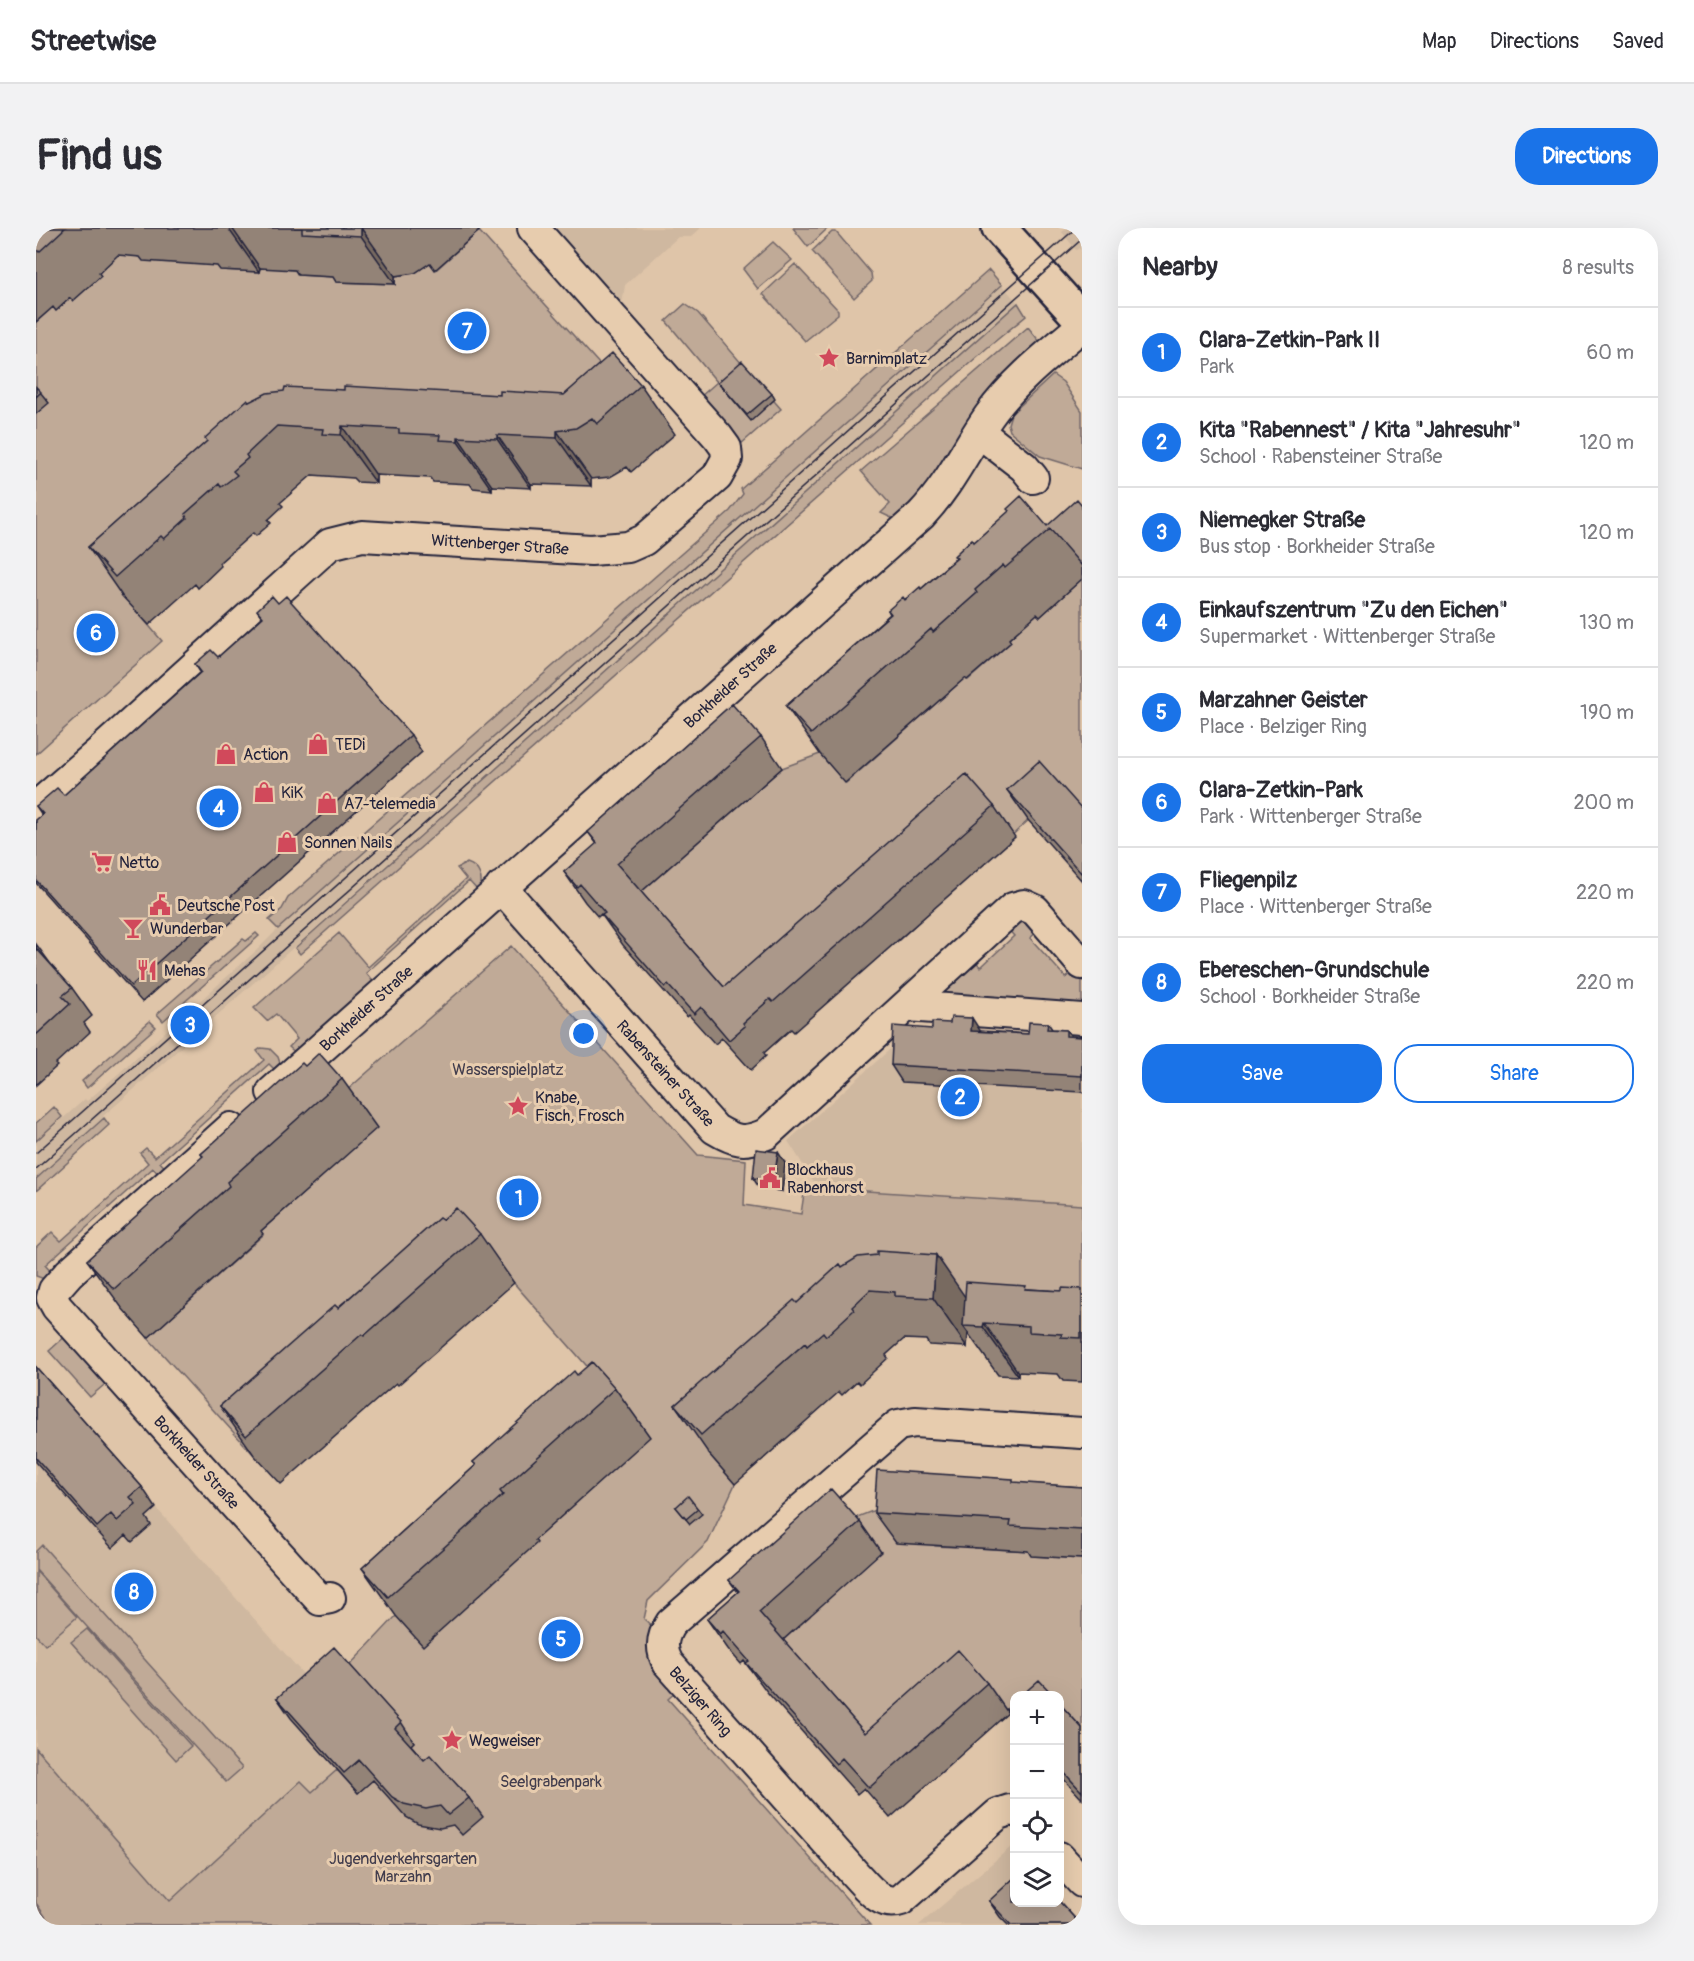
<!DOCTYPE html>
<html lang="en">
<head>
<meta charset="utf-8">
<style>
  body { margin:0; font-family:Pangolin,sans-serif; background:#f2f2f3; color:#2b2b33 }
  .controls { position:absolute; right:18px; bottom:18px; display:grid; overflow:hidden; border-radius:12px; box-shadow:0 6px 24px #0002 }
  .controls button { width:54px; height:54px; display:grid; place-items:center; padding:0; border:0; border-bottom:2px solid #e1e1e2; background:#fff; color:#2b2b33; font:30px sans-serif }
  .you { position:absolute; left:548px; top:806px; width:21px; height:21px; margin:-15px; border:4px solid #fff; border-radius:50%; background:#1a73e8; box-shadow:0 0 0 9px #1a73e833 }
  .badge { display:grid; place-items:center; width:39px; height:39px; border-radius:50%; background:#1a73e8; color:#fff; font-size:20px; font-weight:700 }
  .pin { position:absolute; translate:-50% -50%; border:3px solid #fff; box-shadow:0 2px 6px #0006 }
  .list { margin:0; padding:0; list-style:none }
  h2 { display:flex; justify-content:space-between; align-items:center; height:78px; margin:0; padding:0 24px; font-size:26px }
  h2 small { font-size:20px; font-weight:400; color:#7c7c81 }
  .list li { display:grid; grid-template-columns:39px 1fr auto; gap:18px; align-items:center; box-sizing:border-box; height:90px; padding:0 24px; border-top:2px solid #e1e1e2 }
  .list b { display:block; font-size:22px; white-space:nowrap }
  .list p { margin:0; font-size:20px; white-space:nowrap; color:#7c7c81 }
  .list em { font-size:20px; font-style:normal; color:#7c7c81 }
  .actions { display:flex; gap:12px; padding:18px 24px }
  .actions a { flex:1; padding:14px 0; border:2px solid #1a73e8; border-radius:24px; text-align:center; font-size:21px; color:#1a73e8 }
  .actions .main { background:#1a73e8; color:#fff }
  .icon { flex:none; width:33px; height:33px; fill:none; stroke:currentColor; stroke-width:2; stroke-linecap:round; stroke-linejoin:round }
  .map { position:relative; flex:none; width:1046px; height:1697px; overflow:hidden; border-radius:24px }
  header { display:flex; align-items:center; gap:36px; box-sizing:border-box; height:84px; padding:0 30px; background:#fff; border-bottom:2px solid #e1e1e2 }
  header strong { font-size:28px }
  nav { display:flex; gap:33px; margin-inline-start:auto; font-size:21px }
  .intro { display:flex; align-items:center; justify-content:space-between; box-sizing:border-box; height:144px; padding:0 36px }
  h1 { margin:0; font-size:42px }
  .button { padding:15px 27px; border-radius:24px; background:#1a73e8; color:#fff; font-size:21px; font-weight:700 }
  main { display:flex; gap:36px; padding:0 36px }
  aside { flex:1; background:#fff; border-radius:24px; box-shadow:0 6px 24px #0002 }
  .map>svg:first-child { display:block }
  .built { fill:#cfb8a0 }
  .green { fill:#c0aa97; stroke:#716669; stroke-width:1.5 }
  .water { fill:#998882; stroke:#695f66; stroke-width:1.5 }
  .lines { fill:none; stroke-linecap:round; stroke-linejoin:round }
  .minor-casing { stroke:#22223b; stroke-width:34 }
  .major-casing { stroke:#22223b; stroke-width:38 }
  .minor { stroke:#e7ccae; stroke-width:30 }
  .major { stroke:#e7ccae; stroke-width:33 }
  .tram { stroke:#22223b; stroke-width:1.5 }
  .wall { fill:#938377; stroke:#22223b; stroke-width:1.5 }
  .shaded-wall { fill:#786a61; stroke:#22223b; stroke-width:1.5 }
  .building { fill:#ab988a; stroke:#22223b; stroke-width:1.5 }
  .labels { text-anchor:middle; stroke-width:6; stroke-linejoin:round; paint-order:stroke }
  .poi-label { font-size:16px; fill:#22223b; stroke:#e7ccae; text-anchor:start }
  .street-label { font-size:16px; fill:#22223b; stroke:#e7ccae }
  .park-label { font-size:16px; fill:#423d4d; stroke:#e7ccae }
</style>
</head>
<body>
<header>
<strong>Streetwise</strong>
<nav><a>Map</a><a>Directions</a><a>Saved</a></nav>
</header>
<div class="intro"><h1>Find us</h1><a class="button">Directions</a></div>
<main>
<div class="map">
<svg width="1046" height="1697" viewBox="0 0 1046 1697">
  <rect width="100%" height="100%" fill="#dfc5a9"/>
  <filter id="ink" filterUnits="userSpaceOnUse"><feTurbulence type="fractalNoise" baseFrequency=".0167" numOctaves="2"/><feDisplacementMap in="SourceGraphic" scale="12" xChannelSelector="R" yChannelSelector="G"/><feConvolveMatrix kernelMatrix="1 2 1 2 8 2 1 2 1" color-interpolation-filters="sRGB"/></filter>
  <g filter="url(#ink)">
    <path class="built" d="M511 0H665L655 9H642L589 57 586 77 589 87Z
      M1031 0H1046L1045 23 1043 20 1040 22 1026 4Z
      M966 57 982 75 87 871 67 888 68 890 0 951V914L49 871 51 873 73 854 221 722 242 701Z
      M861 815 1046 825V977L782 960 752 913Z
      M0 1144 283 1464 378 1514 322 1565H275L265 1553 134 1673 0 1520Z
      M975 1619 978 1623V1674H1023L1045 1697H883Z"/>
    <path class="green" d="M757 0H792L772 19Z
      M443 3 603 180 283 208 87 367 126 413 0 526V94L17 79 20 83 34 70 37 72 82 26 185 38V42L223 44 224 37 262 43V47L300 49V54L358 56 359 48 379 45 394 35 400 42Z
      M796 4H800L835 45 836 53 818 70 776 23Z
      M737 14 756 32 722 61 707 41Z
      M759 36 802 82V86L769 113 727 66Z
      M953 42 966 57 242 701 233 692 246 681 252 670 694 283 707 266 705 261Z
      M982 75 990 88 951 120 264 726 259 720Z
      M649 76 662 85 745 181 705 216 664 169 681 154 630 93Z
      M992 99 1004 114 893 263 862 293 845 285 854 276 825 243Z
      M1017 147 1027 154 1046 183V241L1004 228 974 203 972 196 975 186Z
      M1046 351V587L1024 563 861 714 833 681 710 789 602 667 746 540 784 526 810 555 929 450 932 452 975 414 973 411 1001 386 1004 389Z
      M431 635C444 639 448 652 443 664L433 653 330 745 340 757 262 827 253 819 261 811 240 786 231 793 218 780 303 705 332 739 430 651 421 640Z
      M978 694H990L1003 702 994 710 1030 750 1039 742 1046 750V782L894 767 935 729 945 739 978 708 969 698Z
      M220 705 223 708 127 793 121 786 207 711 210 713Z
      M475 718 662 927 710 932 708 977 765 986 769 959 1046 977V1111L876 1072 673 1226 699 1256 672 1314 612 1373 608 1391 618 1400 642 1462 632 1471 834 1697H0V1520L134 1673 265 1553 276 1564 301 1542 322 1565 378 1514 312 1439 360 1388 498 1312 528 1285 564 1153 454 1028 218 1227 112 1110 227 1007 225 1003 340 900 309 864Z
      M114 793 120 799 51 860 46 853Z
      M225 820 234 821 242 829 246 841 242 845 233 836 124 934 132 943 126 950 117 940 9 1037 17 1046 11 1052 0 1048V1019L16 1004 25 1013 112 935 104 925 110 920 119 929 228 832 221 823Z
      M18 879 26 889 0 913V895Z
      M68 890 73 897 0 963V951Z
      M33 1105 74 1152 54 1169 13 1123Z
      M862 1273 899 1318 918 1319 938 1316V1320L996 1323V1328L1046 1331V1507L1024 1483 1023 1468H978V1493L972 1485 853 1538 744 1415 774 1388 816 1291Z
      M6 1317 206 1540 190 1554 0 1342V1323Z
      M0 1343 41 1389 9 1417 0 1407Z
      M51 1401 155 1518 140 1532 35 1414Z"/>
    <path class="water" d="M0 1675 15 1697H0Z"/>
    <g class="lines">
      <defs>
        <path id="minor" d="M943 204 988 239 997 250
          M0 579 67 521 294 316 326 308 555 322 592 319 608 312 681 249 691 231 690 220 682 209 497 0
          M465 659 679 901C699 913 708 916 730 906L977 680 988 677 999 682 1046 736
          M871 778 1046 791
          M236 864 885 287C915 255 929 222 953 188 978 153 1014 125 1046 98
          M195 900 33 1045 18 1062 16 1070 21 1079 284 1372 294 1370
          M978 1583 974 1582 962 1586 865 1672C845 1679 832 1660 819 1646L632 1435C624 1421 626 1408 635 1395L862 1197 879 1194 1046 1205
          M1023 1629 1046 1654"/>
        <path id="major" d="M963 0 1046 92"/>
      </defs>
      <use href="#minor" class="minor-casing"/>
      <use href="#major" class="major-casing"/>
      <use href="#minor" class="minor"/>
      <use href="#major" class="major"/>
      <path class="tram" d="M0 925 1040 0
        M0 941 1046 11"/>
    </g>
    <path class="wall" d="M0 0H441L443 3 399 42 394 35 379 45 359 48V56L300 54 297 49 262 47 259 42 224 40 223 44 184 42 181 38 107 33 104 29 82 27 63 45 65 48 37 73 34 70 20 83 17 79 0 94Z
      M682 154 736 166 739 171 715 193Z
      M605 157 639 206 595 244 591 239 574 249 555 251V258L495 256V260L456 258V262L437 260 434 256 397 254 394 250 340 247V255L321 254 317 250 276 247 244 275 247 278 232 292 235 295 220 308 217 305 183 335 185 338 162 360 159 356 113 397 86 368 52 319 171 214 213 174 308 162 464 167H528Z
      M0 159 13 175 0 186Z
      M1046 277V351L1004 389 1001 386 973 411 975 414 931 452 929 450 809 555 784 526 750 478 854 386 852 382 885 361 938 314 1011 298Z
      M221 382 375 507 386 524 106 774 0 655V592L6 587 0 578 28 567 164 444 159 436 182 429 226 389Z
      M725 509 746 540 605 664 688 759 958 578 979 609 758 804 755 801 728 825 730 828 715 842 686 810 679 816 653 787 651 789 587 717 565 686 562 689 549 674 528 644 561 616 552 604Z
      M971 562 1046 581V653L992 592Z
      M0 716 14 735 36 760 56 788 48 795 54 804 19 836 21 838 0 857Z
      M1012 795 1016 801 1030 802 1035 808 1046 809V864L866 854 855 837 945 803 992 806Z
      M269 838 306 851 341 900 225 1003 227 1006 112 1110 86 1080 51 1032 167 929 165 926Z
      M749 935 746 963 724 961 717 950Z
      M406 992 444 1006 478 1055 362 1157 360 1155 245 1256 218 1227 184 1178Z
      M806 1039 929 1069 992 1061 1026 1063 1046 1061V1154L1027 1153 1022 1146 982 1144V1148L962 1147 932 1105 931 1119 893 1117 890 1112 868 1111 850 1127 852 1130 824 1156 821 1153 806 1167 803 1164 699 1256 673 1226 639 1177 761 1075Z
      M0 1139 106 1259 120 1280 110 1289 115 1297 96 1314 90 1307 76 1320 0 1234Z
      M541 1147 579 1160 614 1209 499 1312 501 1315 387 1418 360 1388 326 1340 440 1237 437 1234Z
      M980 1255 1046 1259V1331L995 1328 992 1323 860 1315 838 1285Z
      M640 1279 662 1281 666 1286 654 1296Z
      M824 1294 845 1324 747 1412 829 1505 951 1455 972 1485 854 1590 828 1560 821 1566 732 1465 708 1433 705 1436 692 1421 671 1391 702 1364 693 1352Z
      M241 1470 365 1494 378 1514 375 1517 388 1532 433 1570 447 1589 426 1607 417 1597 404 1600 382 1596 370 1589 337 1552 322 1565 255 1490Z
      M1023 1475 1046 1500V1571L1023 1546Z
      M953 1673 1009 1675 1023 1673 1045 1697H972L964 1689Z"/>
    <path class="shaded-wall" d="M192 0H196L224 40 223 44Z
      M325 0 359 48V56L325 8Z
      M306 198 340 247V255L305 207Z
      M521 203 555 251V258L521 210Z
      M461 207 495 256V260L461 211Z
      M422 209 456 258V262L422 213Z
      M936 790 947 807 935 803Z
      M742 924 749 935 746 963 738 952Z
      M900 1027 934 1076 927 1098 932 1105 931 1119 897 1070Z
      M948 1095 982 1144V1148L947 1099Z"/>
    <path class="building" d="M0 0H29L3 24 0 21Z
      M258 0H325V8L266 5V0Z
      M576 125 605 157 561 196 556 190 540 200 521 203V210L461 207V211L422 209V213L403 212 404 207 363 205V201L306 198 305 207 286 206 287 201 241 198 210 227 212 230 197 243 201 247 185 259 183 256 149 286 151 290 128 311 125 308 79 349 52 319 171 213 169 210 211 172 213 174 231 165 248 163 249 159 308 162V158L464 167V163L528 167Z
      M706 133 736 166 711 187 682 154Z
      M0 159 5 164 0 169Z
      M985 268 1011 298 1041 271 1046 277V338L1014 301 969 340 967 337 939 362 941 365 897 404 895 401 775 506 750 478 855 386 852 382 867 369 869 372 884 359 885 361 921 330 918 328 936 311 938 314 973 283 971 281Z
      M236 368 242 375 250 368 375 507 95 758 0 652V592L7 586 0 578 21 560 28 567 165 444 159 436 175 422 182 429 227 389 221 382Z
      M696 476 725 509 581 636 688 759 930 546 958 578 737 774 734 771 707 795 709 798 693 812 665 779 658 786 632 757 629 759 566 687 569 685 544 656 541 659 528 644 561 615 552 604Z
      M1003 533 1046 581V646L971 562Z
      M0 720 36 760 26 768 34 776 0 807Z
      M915 789 936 790 935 803 992 806 993 794 1012 795 1011 801 1030 802V808L1046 809V848L855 837 857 798 896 801V794L914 795Z
      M283 825 306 851 191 954 193 958 78 1061 51 1032 167 928 165 926 266 835 269 838Z
      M720 921 742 924 738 952 717 950Z
      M420 980 444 1006 328 1108 326 1106 210 1208 184 1178 299 1077 302 1080 403 990 406 992Z
      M841 1023 900 1027 897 1070 859 1068V1064L834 1062 816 1079 818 1082 790 1108 787 1104 771 1118 769 1115 665 1207 639 1177 758 1072 761 1075 804 1036 806 1039 822 1029 841 1027Z
      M930 1054 990 1058 989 1061 1026 1063V1060L1046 1061V1105H1044V1110L1025 1109 1026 1106 993 1104V1098L948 1095 947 1099 927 1098Z
      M556 1134 579 1160 464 1263 467 1267 352 1369 326 1340 440 1237 437 1234 538 1143 541 1147Z
      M0 1139 106 1259 94 1269 100 1276 81 1293 75 1286 61 1299 0 1230Z
      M841 1242 977 1251V1254L1046 1259V1302L974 1298 975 1293 838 1285Z
      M795 1261 824 1294 723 1384 829 1505 922 1422 951 1455 833 1560 806 1530 800 1536 710 1435 713 1433 687 1403 684 1406 671 1391 703 1363 693 1352Z
      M652 1268 662 1281 650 1291 640 1279Z
      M298 1419 365 1494 359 1500 388 1532 394 1527 433 1570 412 1587 404 1578 390 1581 368 1576 356 1569 323 1532 308 1545 241 1470Z
      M1003 1452 1017 1467H986Z
      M978 1474V1489L971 1481Z
      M1023 1475 1046 1500V1564L1023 1539Z
      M978 1650V1674L1009 1675 1023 1674V1673L1044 1696 1043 1697H975L953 1673Z"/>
  </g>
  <defs>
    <symbol id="sight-bare" viewBox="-9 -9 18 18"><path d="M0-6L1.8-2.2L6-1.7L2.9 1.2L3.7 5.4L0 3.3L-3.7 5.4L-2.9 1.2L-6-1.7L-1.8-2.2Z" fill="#d1495b" stroke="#e7ccae" stroke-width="2.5" paint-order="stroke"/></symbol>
    <symbol id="shop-bare" viewBox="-9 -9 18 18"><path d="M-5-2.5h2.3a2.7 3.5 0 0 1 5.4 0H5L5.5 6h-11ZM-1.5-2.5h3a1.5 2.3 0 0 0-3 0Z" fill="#d1495b" stroke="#e7ccae" stroke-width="2.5" paint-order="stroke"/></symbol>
    <symbol id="supermarket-bare" viewBox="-9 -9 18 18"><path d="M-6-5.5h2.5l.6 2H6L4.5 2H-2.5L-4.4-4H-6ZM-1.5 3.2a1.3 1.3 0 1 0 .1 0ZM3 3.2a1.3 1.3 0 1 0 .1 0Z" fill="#d1495b" stroke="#e7ccae" stroke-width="2.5" paint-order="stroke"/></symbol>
    <symbol id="civic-bare" viewBox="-9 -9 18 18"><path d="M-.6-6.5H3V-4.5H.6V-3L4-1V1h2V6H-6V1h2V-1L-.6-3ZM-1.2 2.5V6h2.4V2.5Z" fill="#d1495b" stroke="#e7ccae" stroke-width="2.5" paint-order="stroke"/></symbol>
    <symbol id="bar-bare" viewBox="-9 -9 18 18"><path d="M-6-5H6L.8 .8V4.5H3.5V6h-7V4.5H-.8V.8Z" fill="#d1495b" stroke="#e7ccae" stroke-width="2.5" paint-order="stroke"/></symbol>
    <symbol id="restaurant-bare" viewBox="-9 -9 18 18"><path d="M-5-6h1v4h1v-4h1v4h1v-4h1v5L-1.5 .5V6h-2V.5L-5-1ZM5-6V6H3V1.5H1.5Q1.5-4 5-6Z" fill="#d1495b" stroke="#e7ccae" stroke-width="2.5" paint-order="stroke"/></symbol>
  </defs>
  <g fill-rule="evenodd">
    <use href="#sight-bare" x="778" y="115" width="30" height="30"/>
    <use href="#shop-bare" x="267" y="501" width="30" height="30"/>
    <use href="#shop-bare" x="175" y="511" width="30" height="30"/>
    <use href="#shop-bare" x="213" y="549" width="30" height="30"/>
    <use href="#shop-bare" x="276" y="560" width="30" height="30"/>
    <use href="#shop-bare" x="236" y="599" width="30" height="30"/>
    <use href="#supermarket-bare" x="51" y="619" width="30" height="30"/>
    <use href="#civic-bare" x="109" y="662" width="30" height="30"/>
    <use href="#bar-bare" x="82" y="685" width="30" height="30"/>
    <use href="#restaurant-bare" x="96" y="727" width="30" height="30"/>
    <use href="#sight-bare" x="467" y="863" width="30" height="30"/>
    <use href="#civic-bare" x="719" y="935" width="30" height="30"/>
    <use href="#sight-bare" x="401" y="1497" width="30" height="30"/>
  </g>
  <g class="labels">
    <g class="poi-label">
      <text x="810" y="136">Barnimplatz</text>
      <text x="299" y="522">TEDi</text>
      <text x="207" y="532">Action</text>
      <text x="245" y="570">KiK</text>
      <text x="308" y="581">A7-telemedia</text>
      <text x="268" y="620">Sonnen Nails</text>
      <text x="83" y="640">Netto</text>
      <text x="141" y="683">Deutsche Post</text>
      <text x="114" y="706">Wunderbar</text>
      <text x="128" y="748">Mehas</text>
      <text x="499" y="875">Knabe,<tspan x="499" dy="18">Fisch, Frosch</tspan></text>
      <text x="751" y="947">Blockhaus<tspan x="751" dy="18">Rabenhorst</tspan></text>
      <text x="433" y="1518">Wegweiser</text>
    </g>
    <g class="street-label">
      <text transform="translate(464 316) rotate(4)" y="6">Wittenberger Straße</text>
      <text transform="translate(694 457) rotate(-42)" y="6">Borkheider Straße</text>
      <text transform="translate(330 780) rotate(-42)" y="6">Borkheider Straße</text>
      <text transform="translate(630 845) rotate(48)" y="6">Rabensteiner Straße</text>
      <text transform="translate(161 1234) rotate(48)" y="6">Borkheider Straße</text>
      <text transform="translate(665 1473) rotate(49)" y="6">Belziger Ring</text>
    </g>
    <g class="park-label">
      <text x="472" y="847">Wasserspielplatz</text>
      <text x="515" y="1559">Seelgrabenpark</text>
      <text x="367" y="1636">Jugendverkehrsgarten<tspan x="367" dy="18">Marzahn</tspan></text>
    </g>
  </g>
</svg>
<div class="controls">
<button>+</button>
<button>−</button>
<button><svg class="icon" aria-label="locate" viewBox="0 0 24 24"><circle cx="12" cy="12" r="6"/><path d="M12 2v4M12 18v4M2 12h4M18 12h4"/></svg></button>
<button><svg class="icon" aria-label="layers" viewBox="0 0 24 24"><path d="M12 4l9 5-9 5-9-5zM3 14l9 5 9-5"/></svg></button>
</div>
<div class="you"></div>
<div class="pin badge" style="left:483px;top:970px">1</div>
<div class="pin badge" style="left:924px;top:869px">2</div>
<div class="pin badge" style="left:154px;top:797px">3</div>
<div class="pin badge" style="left:183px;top:580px">4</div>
<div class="pin badge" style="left:525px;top:1411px">5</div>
<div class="pin badge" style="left:60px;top:405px">6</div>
<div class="pin badge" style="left:431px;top:103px">7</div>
<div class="pin badge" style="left:98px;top:1364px">8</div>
</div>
<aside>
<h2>Nearby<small>8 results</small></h2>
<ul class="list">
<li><span class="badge">1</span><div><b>Clara-Zetkin-Park II</b><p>Park</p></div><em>60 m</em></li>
<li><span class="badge">2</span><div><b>Kita &quot;Rabennest&quot; / Kita &quot;Jahresuhr&quot;</b><p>School · Rabensteiner Straße</p></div><em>120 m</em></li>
<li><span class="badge">3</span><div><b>Niemegker Straße</b><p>Bus stop · Borkheider Straße</p></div><em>120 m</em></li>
<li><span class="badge">4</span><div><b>Einkaufszentrum &quot;Zu den Eichen&quot;</b><p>Supermarket · Wittenberger Straße</p></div><em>130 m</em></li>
<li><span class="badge">5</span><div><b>Marzahner Geister</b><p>Place · Belziger Ring</p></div><em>190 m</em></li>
<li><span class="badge">6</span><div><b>Clara-Zetkin-Park</b><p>Park · Wittenberger Straße</p></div><em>200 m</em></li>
<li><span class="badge">7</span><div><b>Fliegenpilz</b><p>Place · Wittenberger Straße</p></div><em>220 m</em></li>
<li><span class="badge">8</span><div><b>Ebereschen-Grundschule</b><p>School · Borkheider Straße</p></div><em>220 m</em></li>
</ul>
<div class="actions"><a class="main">Save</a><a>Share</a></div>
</aside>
</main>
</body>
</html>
